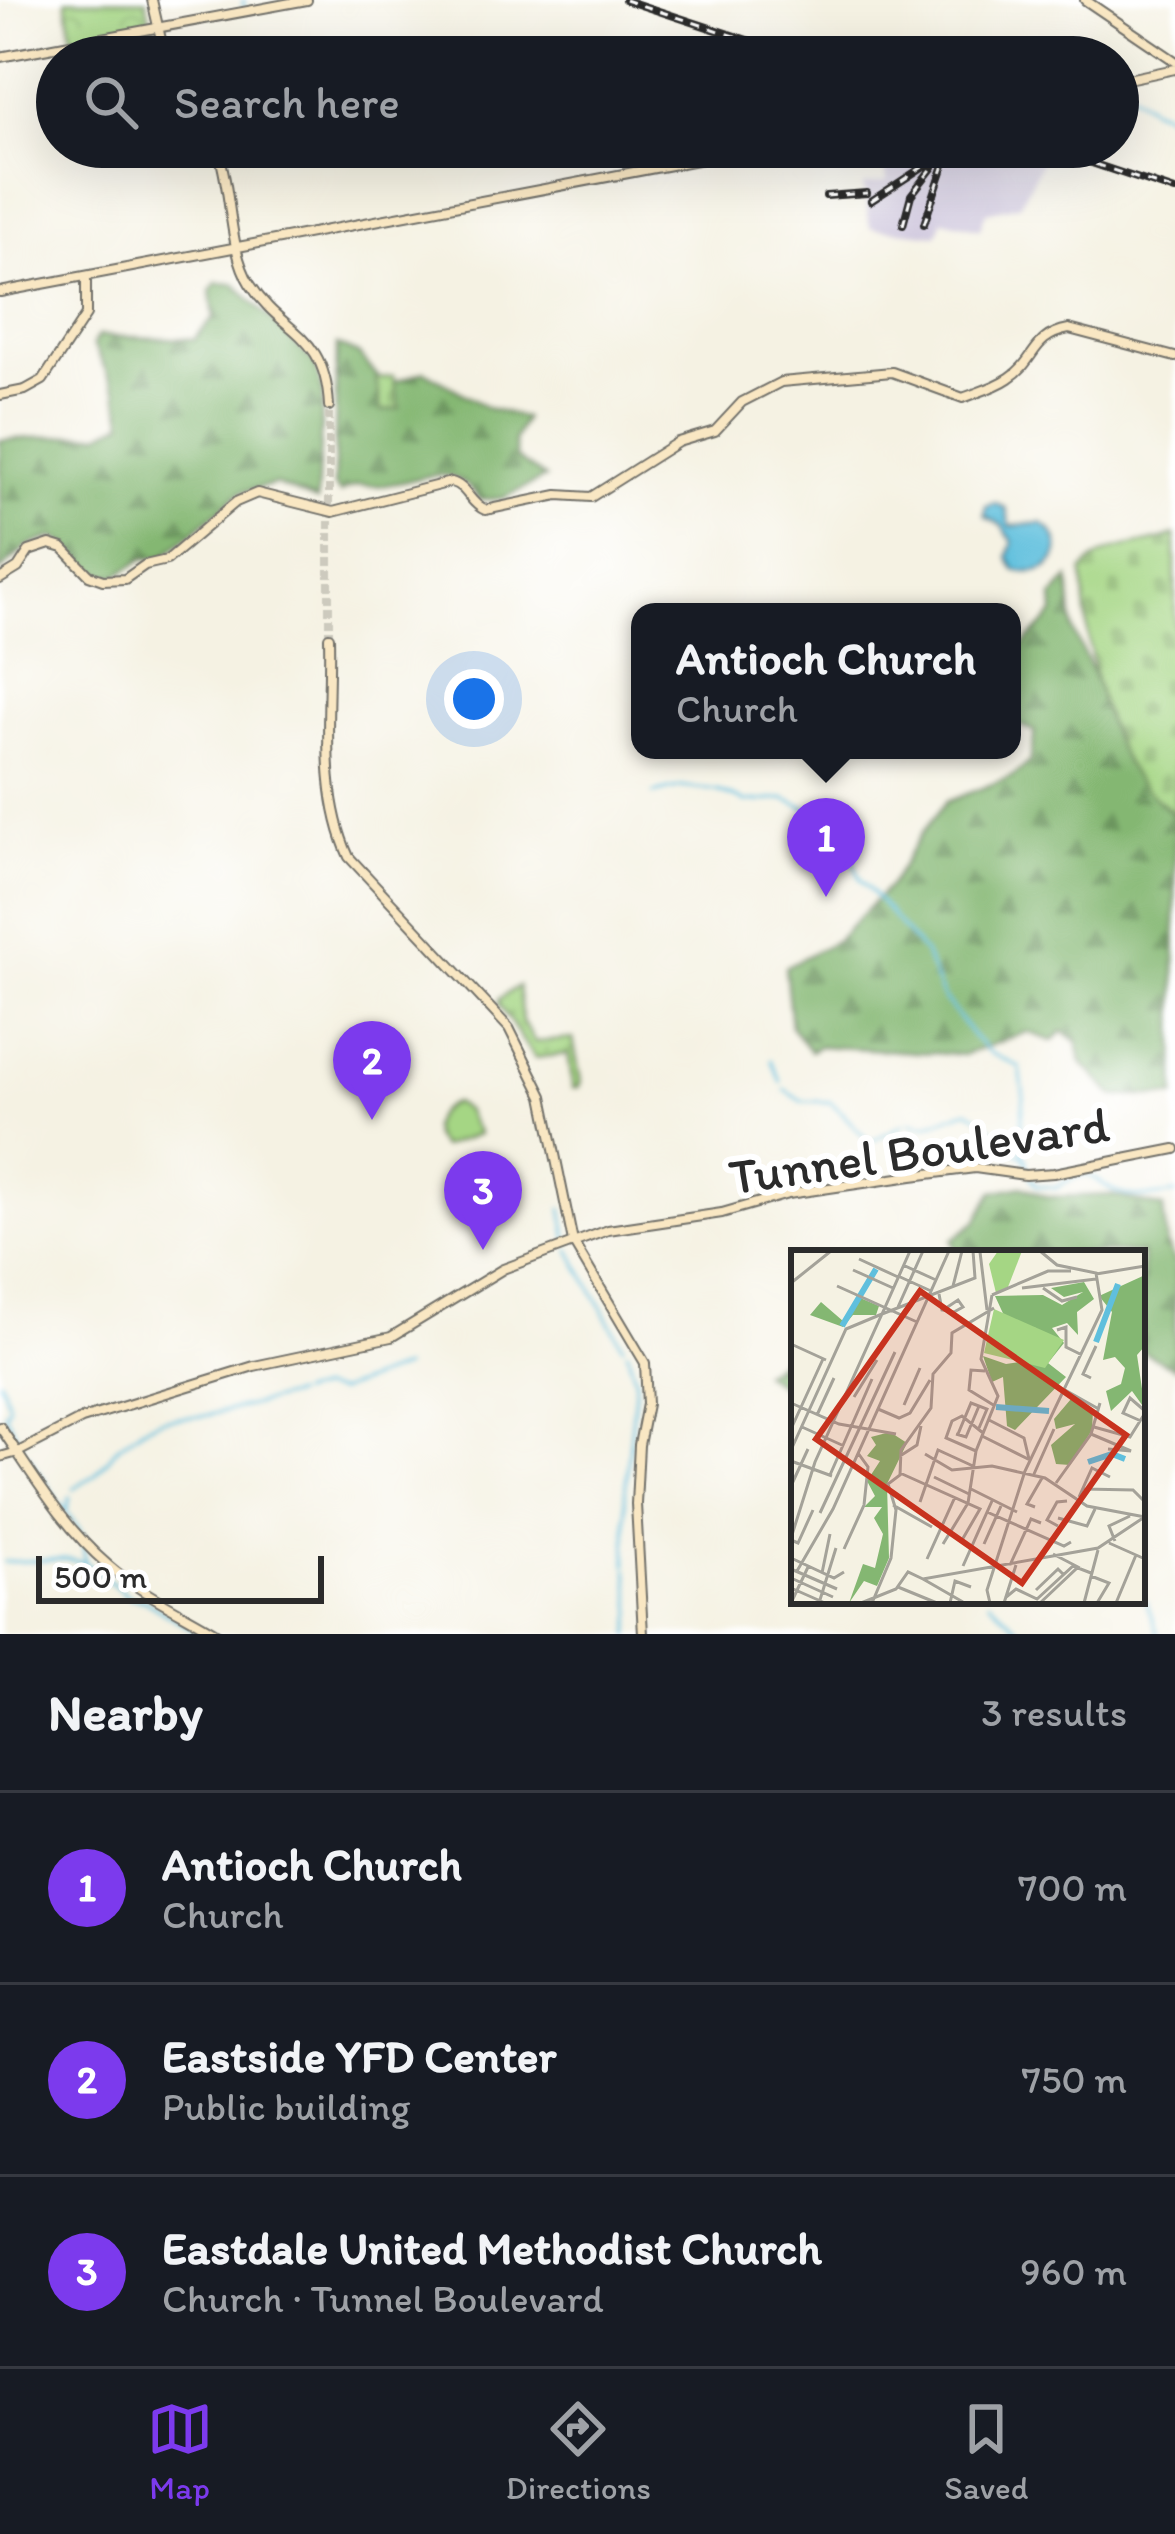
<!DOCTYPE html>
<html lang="en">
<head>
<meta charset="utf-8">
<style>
  body { margin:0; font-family:Itim,sans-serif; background:#20242c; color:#f1f3f6 }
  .scale { position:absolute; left:36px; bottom:30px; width:288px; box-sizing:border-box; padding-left:12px; border:6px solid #2b2b2b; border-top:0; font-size:33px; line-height:42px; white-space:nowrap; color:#2b2b2b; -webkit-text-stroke:9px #fff; paint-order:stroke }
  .you { position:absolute; left:474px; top:699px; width:42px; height:42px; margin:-30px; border:9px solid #fff; border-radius:50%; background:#1a73e8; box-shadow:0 0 0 18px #1a73e833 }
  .badge { display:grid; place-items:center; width:78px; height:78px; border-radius:50%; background:#7c3aed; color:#fff; font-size:39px; font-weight:700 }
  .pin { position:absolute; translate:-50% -99px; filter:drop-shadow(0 3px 6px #0008) }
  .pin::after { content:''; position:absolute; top:63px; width:42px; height:36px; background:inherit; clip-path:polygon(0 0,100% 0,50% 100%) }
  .popup { position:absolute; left:631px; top:603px; width:390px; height:156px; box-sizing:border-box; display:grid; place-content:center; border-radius:24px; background:#171b24; filter:drop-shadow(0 3px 9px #0005); font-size:39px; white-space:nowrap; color:#9ea1a6 }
  .popup b { font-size:45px; color:#f1f3f6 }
  .popup::after { content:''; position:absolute; left:50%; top:100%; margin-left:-24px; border:24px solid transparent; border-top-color:#171b24 }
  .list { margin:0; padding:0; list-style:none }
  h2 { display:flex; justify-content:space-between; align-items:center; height:156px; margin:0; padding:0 48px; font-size:51px }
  h2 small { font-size:39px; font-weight:400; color:#9ea1a6 }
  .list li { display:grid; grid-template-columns:78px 1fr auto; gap:36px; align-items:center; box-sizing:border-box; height:192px; padding:0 48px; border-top:3px solid #363941 }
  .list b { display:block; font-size:45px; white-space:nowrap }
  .list p { margin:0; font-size:39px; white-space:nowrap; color:#9ea1a6 }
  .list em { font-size:39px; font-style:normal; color:#9ea1a6 }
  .icon { flex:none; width:66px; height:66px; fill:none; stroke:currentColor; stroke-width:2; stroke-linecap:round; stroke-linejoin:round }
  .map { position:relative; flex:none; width:1175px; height:1634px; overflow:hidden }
  .search { position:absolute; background:#171b24; box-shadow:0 12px 48px #0002; left:36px; right:36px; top:36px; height:132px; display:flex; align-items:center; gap:30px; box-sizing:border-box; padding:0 42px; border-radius:66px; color:#9ea1a6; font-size:45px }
  .sheet { height:732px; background:#171b24 }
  nav { display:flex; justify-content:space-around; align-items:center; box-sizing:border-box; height:168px; border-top:3px solid #363941; background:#171b24; font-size:33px; color:#9ea1a6 }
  nav a { display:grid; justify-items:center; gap:6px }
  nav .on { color:#7c3aed }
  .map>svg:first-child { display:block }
  .industrial { fill:#c8bfd8 }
  .grass { fill:url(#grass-dots); stroke:#688058; stroke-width:3 }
  .forest { fill:url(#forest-firs); stroke:#58714e; stroke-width:3 }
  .cemetery { fill:url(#cemetery-stones); stroke:#688058; stroke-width:3 }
  .park { fill:url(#park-crowns); stroke:#688058; stroke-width:3 }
  .pitch { fill:#a5d684; stroke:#688058; stroke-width:3 }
  .water { fill:#5fbfdd; stroke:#457584; stroke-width:3 }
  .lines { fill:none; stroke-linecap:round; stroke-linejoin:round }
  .stream { stroke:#5fbfdd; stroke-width:3 }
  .secondary-tunnel { stroke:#cdcabe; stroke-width:8; stroke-dasharray:8 4; stroke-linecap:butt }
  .secondary-casing { stroke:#72716b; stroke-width:12 }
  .secondary { stroke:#f9e7c3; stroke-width:8 }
  .rail-casing { stroke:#2b2b2b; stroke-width:8 }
  .rail { stroke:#fff; stroke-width:3; stroke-dasharray:9; stroke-linecap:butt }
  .labels { text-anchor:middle; stroke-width:12; stroke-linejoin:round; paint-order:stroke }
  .street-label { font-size:51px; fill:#2b2b2b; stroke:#fff }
  .inset-river { fill:none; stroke:#5fbfdd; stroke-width:6 }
  .inset-road { fill:none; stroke:#a4a299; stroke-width:3 }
  .view { fill:#c8321e; fill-opacity:0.15; stroke:#c8321e; stroke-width:6 }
  .inset-edge { fill:none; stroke:#2b2b2b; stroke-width:6 }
</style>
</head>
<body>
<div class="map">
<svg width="1175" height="1634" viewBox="0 0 1175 1634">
  <defs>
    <pattern id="grass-dots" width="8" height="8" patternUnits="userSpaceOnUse" patternTransform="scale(3)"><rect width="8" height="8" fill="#a5d684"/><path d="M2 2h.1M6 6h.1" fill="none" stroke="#8eb872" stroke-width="1.8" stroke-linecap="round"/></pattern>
    <pattern id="forest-firs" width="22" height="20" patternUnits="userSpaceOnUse" patternTransform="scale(3)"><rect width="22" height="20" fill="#84b772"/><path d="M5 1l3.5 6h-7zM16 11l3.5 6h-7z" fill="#6c955e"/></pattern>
    <pattern id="cemetery-stones" width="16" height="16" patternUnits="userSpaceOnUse" patternTransform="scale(3)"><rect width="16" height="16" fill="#a5d684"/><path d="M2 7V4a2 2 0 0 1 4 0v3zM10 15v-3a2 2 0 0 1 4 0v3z" fill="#8eb872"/></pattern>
    <pattern id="park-crowns" width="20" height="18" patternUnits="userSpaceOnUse" patternTransform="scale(3)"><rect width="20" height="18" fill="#a5d684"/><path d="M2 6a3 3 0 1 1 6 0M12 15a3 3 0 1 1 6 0" fill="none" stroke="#8eb872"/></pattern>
  </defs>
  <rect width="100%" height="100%" fill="#fff"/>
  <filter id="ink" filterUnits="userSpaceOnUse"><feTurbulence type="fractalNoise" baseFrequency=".00833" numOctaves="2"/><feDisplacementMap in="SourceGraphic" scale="24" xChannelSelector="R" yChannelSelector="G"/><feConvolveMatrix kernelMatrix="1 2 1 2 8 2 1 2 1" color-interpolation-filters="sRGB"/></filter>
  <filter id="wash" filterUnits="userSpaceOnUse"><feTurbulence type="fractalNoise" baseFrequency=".004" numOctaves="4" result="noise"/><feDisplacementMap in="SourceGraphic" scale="48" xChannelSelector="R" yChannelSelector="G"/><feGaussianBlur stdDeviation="2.7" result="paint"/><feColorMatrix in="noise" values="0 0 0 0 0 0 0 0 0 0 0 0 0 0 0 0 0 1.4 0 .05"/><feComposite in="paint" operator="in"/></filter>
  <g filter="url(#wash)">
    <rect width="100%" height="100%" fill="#f5f2e3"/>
    <path class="industrial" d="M882 147H1053L1060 150 1059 157 1043 159 1019 205 986 212 980 229 943 220 937 235 870 228 863 185 887 181Z"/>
    <path class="grass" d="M518 986 522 1021 535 1042 573 1039 581 1082 578 1088H573L568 1054 534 1058 499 1005V999Z"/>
    <path class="forest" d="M216 283 235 284 315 364 323 392 317 501 275 484 241 492 163 557 143 559 116 576 104 575 86 566 68 545 53 537 27 546 0 572V440L100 434 124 422 116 390 93 345 98 336 194 339 214 318 211 291Z
      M337 345 358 354 381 380 397 381 425 371 487 408 524 418 514 441 516 458 545 478 503 498 481 500C450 459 427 480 385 485 360 488 366 479 340 493L334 486Z
      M1069 579 1073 631 1092 671 1110 728 1159 802 1175 816V1096H1114L1082 1063 1078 1042 1063 1031 1053 1041 1027 1032 963 1055 819 1046 810 1051 791 1027 785 967 837 940 891 884 921 834 946 802 1013 776 1030 762 1035 731 1012 722V657L1054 614 1053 597Z
      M1022 1186 1048 1197 1112 1195 1163 1208 1167 1246 1175 1262V1368L1142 1351V1253H957L952 1240 977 1221 993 1192Z
      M794 1351V1395L762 1372Z"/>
    <path class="cemetery" d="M393 376 400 408 382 411 376 379Z
      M1175 535V814C1162 802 1143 790 1133 775 1096 718 1086 639 1083 572 1102 542 1144 548 1175 535Z"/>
    <path class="park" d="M66 0H146L151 26 73 40Z"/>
    <path class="pitch" d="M454 1103 465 1110 478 1134 442 1147C422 1133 434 1109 454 1103Z"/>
    <path class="water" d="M995 503 1006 508 1010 526 1042 523C1075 545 1054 582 1015 570L1008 557 1013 542 1001 525 985 516 986 506Z"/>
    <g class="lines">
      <path class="stream" d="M243 0 244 7
        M1130 92 1151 108 1175 117
        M653 794 681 787 718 791 746 802 785 799 810 809 823 825 847 842 860 879 924 953 942 996 973 1036 990 1053 1020 1067 1024 1097 1020 1139 1029 1171
        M771 1060 781 1082
        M785 1090 802 1101 831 1102 870 1142 904 1124
        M910 1122 926 1125 968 1110C993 1121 999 1144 1027 1158
        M1031 1177 1037 1185 1056 1188C1097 1161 1090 1185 1126 1195 1142 1199 1159 1196 1175 1194
        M562 1209 568 1241
        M570 1250 623 1346
        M627 1351 636 1381 625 1493 627 1566
        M0 1380 9 1405
        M299 1394 320 1389 337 1392 403 1368
        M8 1408 5 1414 22 1446
        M27 1454 56 1498
        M74 1489 95 1475 118 1447 144 1427 163 1419 204 1416 294 1395
        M60 1503 85 1538
        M67 1509 70 1497
        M83 1543 85 1561
        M4 1562 68 1559 86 1563 129 1597 144 1600 200 1634
        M628 1570 633 1612 630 1634
        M989 1601 1025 1634
        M1146 1601 1158 1634"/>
    </g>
  </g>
  <g filter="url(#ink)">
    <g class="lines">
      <path class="secondary-tunnel" d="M329 637V406"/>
      <defs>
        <path id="secondary" d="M152 0 165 57
          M1085 0 1175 61
          M0 57 307 0
          M1118 81 1175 69
          M217 147C232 188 228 249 250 284 283 336 325 330 329 406
          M0 292 766 147
          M0 395 25 390 43 380 86 315V276
          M0 579 18 568 29 551 50 544 63 548 89 575 103 580 125 579 145 565 167 560 236 502 257 493 333 512 451 482C467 486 470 504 485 510L558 495 591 497 678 442 715 431 742 402 781 382 892 372 963 398C978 392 996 387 1009 378 1037 360 1031 336 1069 329L1175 357
          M329 637C331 709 318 790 349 857L509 1028 543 1096 573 1242 645 1363 647 1404 639 1445 636 1504 643 1634
          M0 1427C33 1475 63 1527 108 1565 140 1593 182 1612 218 1634
          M0 1457 18 1452 82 1419 254 1366 391 1337 503 1269 608 1230 722 1213 788 1194 912 1176 975 1168 1025 1175 1054 1173 1175 1149"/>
      </defs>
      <use href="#secondary" class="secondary-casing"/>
      <use href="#secondary" class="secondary"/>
      <defs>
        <path id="rail" d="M625 0 799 57
          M999 147 1058 155
          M1044 147 1175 191
          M826 196 867 193
          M871 201 953 147
          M924 224 944 165
          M903 225 911 195 933 167"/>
      </defs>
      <use href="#rail" class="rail-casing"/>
      <use href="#rail" class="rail"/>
    </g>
  </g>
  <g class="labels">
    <g class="street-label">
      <text transform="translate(919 1150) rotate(-8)" y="18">Tunnel Boulevard</text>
    </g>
  </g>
  <g transform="translate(791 1250)">
    <rect width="354" height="354" fill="#f5f2e3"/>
    <path d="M354 25V96L346 105 354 159 341 141 320 161 315 141 330 134 334 118 324 107 312 110 321 62 308 46ZM293 32 303 49 286 62 287 85 276 73 261 78 273 93 257 113 275 127 224 180 216 176 212 127 201 132 192 106 215 114 244 110 245 78 216 72 204 46 252 45 271 55 292 42 273 47 260 38ZM67 47 88 56 85 65H62L52 77 19 65 30 52 52 71ZM280 149 302 161 301 180 279 215 265 214 260 195 284 174 265 179 263 169ZM99 182 116 193 96 234 98 308 86 336 73 331 58 353 72 314 84 318 92 284 83 268 91 257H73L84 246 76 231 89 211 76 206 85 195 80 187Z" fill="#84b772"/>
    <path d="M203 59 273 90 254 118 193 103Z" fill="#a5d684"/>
    <path d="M207 1H231L217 37 205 43 198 14Z" fill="#a5d684"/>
    <path class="inset-river" d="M51 76 85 19M305 92 327 34M205 157 258 161M297 212 321 204 334 209"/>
    <path class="inset-road" d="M189 2 196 60M68 9 107 27M112 15 145 30M62 20 102 38M305 24 354 16M107 26 140 41M0 33 40 1M46 36 126 72M162 36 171 1M231 38 305 29M252 38 271 51 286 47M148 44 151 60 163 62 172 57 167 50 152 60M201 45 257 21H280M107 57 132 1M266 80 275 77V97L291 105M0 94 35 110M194 121 180 120 178 140 204 156M300 128 292 124 305 96M274 140 306 158M63 147 86 110M0 153 48 174 105 184M113 155 129 118M87 159 108 168 119 163 139 130M26 165 43 128M198 170 233 188 238 209M350 171 332 163 339 148 354 161M11 177 53 196M303 177 339 187 354 163M0 179 32 109M165 184 175 187 188 156M167 184 180 153 196 159 188 178M300 184 340 201 317 199M191 186 239 210M0 200 55 79 91 64 119 1M185 201 155 188 161 171 171 166 192 183M134 204 161 220 201 216 254 228 296 256 354 267M109 206 126 195 130 176M0 211 41 226M109 223 189 259 171 290M243 224 263 179M39 225 81 129M143 227 178 244M265 233 300 184 309 153M0 236 17 199M178 238 226 262M293 239 342 240 354 252M288 247 301 218 319 227M129 252 147 200 182 216M102 255 141 277M244 257 236 254 251 228M196 262 273 296 280 292M29 263 104 102M267 268 296 276 304 259M267 276 256 270 266 252 276 251M0 288 24 212 91 64 184 28 182 1M0 290 7 293 22 260M324 291 318 276 339 266M318 293 354 309M152 294 177 253 185 201 207 146 190 109 201 45M193 294 210 256M53 299 73 255 77 217 67 203M0 308 43 328 53 322M136 309 164 247M219 315 240 269 250 273M172 316 201 251M0 319 46 339M6 321 42 259 158 1M31 323 39 284M300 326 318 333 306 353M0 328 42 347M132 329 172 352M107 337 146 353M0 338 34 353M245 340 267 319 273 325M214 348 225 339 246 349 282 316 300 323M0 353 18 315M28 353 45 298M70 353 105 339 117 322 132 329 307 298 352 268M81 353 100 308 105 260 97 234 109 225 110 200 140 158 142 124 160 103 161 83 203 58M159 353 164 331 180 337M199 353 196 340 234 221 311 60 305 23 266 15 249 1M213 353 225 315M249 353 287 317 262 304M293 353 307 300M325 353 345 305"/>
    <path class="view" d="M129 41 335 185 231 333 25 189Z"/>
    <rect width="354" height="354" class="inset-edge"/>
  </g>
</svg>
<div class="scale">500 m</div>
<div class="you"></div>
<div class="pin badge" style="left:826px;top:897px">1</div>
<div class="popup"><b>Antioch Church</b>Church</div>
<div class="pin badge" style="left:372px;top:1120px">2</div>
<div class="pin badge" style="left:483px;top:1250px">3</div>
<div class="search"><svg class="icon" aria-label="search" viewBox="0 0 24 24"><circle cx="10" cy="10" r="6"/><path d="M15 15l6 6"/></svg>Search here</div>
</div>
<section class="sheet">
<h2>Nearby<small>3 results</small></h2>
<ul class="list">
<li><span class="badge">1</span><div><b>Antioch Church</b><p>Church</p></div><em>700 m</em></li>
<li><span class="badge">2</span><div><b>Eastside YFD Center</b><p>Public building</p></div><em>750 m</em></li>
<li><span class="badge">3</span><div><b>Eastdale United Methodist Church</b><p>Church · Tunnel Boulevard</p></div><em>960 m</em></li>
</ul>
</section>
<nav>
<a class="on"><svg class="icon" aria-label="map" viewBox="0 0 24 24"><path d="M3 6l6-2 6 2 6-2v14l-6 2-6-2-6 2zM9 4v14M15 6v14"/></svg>Map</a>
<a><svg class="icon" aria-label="directions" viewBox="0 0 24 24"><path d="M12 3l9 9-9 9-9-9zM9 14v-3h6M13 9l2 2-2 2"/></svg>Directions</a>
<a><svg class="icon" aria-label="saved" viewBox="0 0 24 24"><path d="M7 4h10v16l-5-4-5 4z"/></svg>Saved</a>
</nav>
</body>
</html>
